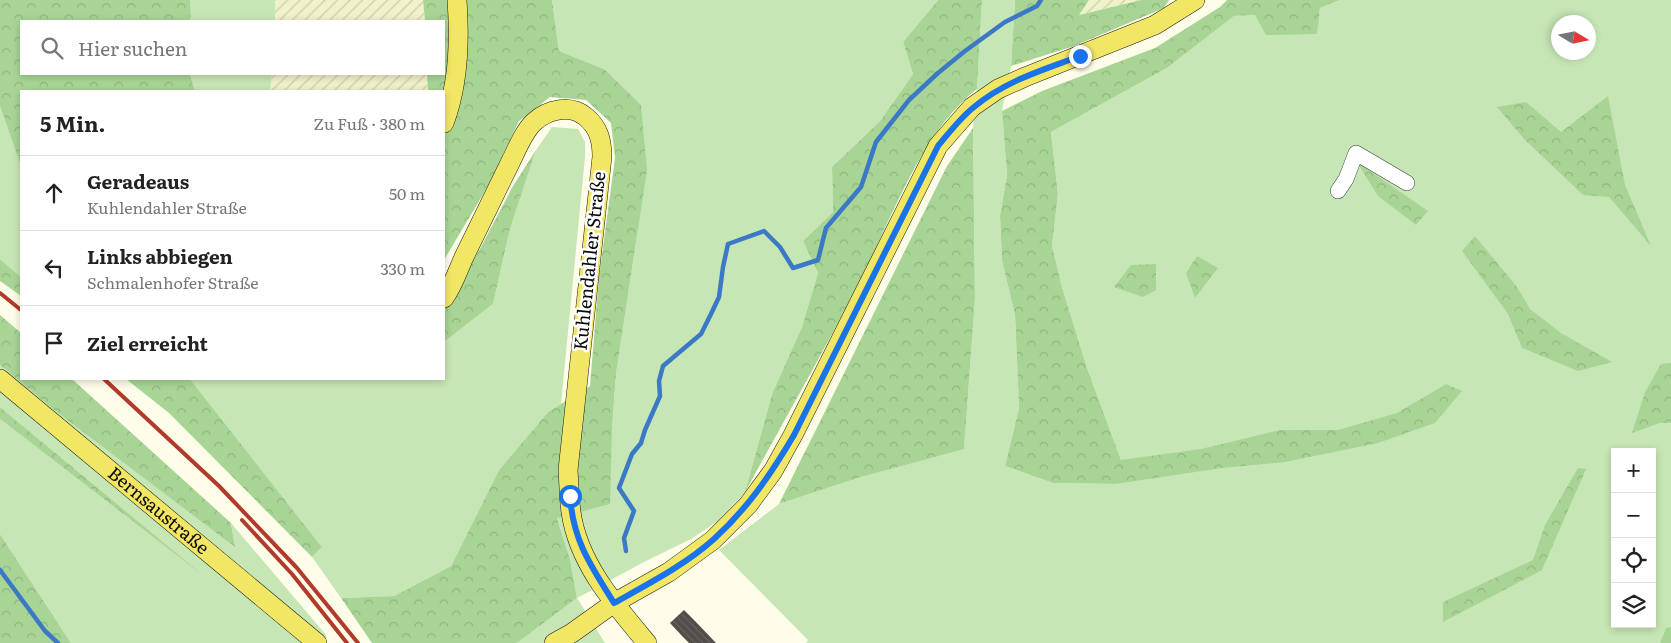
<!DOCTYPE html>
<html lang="de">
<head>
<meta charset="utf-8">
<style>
  body { margin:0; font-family:Literata,serif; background:#f6f6f6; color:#222 }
  .controls { position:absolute; right:15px; bottom:15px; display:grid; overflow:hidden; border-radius:0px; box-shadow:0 2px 8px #0003 }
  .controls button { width:45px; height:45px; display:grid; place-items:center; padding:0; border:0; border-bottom:1px solid #e0e0e0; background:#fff; color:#222; font:25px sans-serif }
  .compass { position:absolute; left:1551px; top:15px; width:45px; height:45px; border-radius:50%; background:#fff; box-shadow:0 2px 8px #0003; rotate:100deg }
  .stop { position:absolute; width:15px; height:15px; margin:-11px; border:4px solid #1a73e8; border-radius:50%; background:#fff }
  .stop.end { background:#1a73e8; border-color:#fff; box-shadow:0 1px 5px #0008 }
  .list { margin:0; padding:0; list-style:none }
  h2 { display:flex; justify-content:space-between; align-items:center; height:65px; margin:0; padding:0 20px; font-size:21px }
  h2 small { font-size:16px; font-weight:400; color:#767676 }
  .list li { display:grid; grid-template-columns:32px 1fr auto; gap:15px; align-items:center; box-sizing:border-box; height:75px; padding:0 20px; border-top:1px solid #e0e0e0 }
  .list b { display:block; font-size:19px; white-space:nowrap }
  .list p { margin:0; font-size:16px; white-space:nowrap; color:#767676 }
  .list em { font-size:16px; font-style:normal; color:#767676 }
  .icon { flex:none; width:28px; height:28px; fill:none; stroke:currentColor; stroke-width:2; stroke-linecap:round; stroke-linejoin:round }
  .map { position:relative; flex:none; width:1671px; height:643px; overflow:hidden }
  .search { position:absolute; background:#fff; box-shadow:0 2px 8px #0003; left:20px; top:20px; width:425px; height:55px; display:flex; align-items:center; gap:12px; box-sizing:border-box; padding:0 18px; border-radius:0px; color:#767676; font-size:19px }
  .panel { position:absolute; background:#fff; box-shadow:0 2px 8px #0003; left:20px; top:90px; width:425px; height:290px; border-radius:0px }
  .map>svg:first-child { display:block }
  .farmland { fill:url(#farmland-furrows) }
  .grass { fill:#c7e6b5; fill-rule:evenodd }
  .forest { fill:url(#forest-crowns) }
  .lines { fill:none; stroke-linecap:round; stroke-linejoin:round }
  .stream { stroke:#3b79c6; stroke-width:4.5 }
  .building { fill:url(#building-back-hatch) }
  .minor-casing { stroke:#3d3d3d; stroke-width:16 }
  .major-casing { stroke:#1b1b1b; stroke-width:20 }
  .minor { stroke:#fff; stroke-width:15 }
  .major { stroke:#f2e665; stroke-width:19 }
  .rail { stroke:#b23a2b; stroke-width:4 }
  .route { stroke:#1a73e8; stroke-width:6 }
  .labels { text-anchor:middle; stroke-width:5; stroke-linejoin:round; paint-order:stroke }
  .street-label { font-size:18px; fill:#0a0a0a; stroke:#fff }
</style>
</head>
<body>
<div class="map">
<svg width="1671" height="643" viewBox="0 0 1671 643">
  <defs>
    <pattern id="farmland-furrows" width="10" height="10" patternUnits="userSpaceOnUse" patternTransform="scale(1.25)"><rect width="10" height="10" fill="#eff2cb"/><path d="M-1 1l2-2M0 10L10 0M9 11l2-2" fill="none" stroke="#cccead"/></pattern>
    <pattern id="forest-crowns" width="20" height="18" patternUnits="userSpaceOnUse" patternTransform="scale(1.25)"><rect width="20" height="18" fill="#a8d595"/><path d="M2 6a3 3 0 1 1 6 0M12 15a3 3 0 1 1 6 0" fill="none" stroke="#8fb67f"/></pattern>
    <pattern id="building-back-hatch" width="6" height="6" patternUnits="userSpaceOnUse" patternTransform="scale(1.25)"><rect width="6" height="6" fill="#524d48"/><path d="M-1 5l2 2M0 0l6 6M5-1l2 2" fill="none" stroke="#66625e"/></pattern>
  </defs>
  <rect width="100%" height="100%" fill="#fefde9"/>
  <path class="farmland" d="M275 0H423L425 21H275Z
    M1089 0H1141L1078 15Z
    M272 74H427L428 91H270Z"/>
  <path class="grass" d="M190 0H275V21H189L191 16Z
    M552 0H938L903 42 913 74 880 121 832 167 833 212 803 241 818 273 802 327 772 394 745 492 718 521 691 539 644 562 577 598 605 643H517L577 598 570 559 557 517 612 429 616 374 638 229 604 69 559 51Z
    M982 0H1015L1011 66 1002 111 1007 175 1000 216 1002 261 1015 315 1019 408 1005 466 1053 483 1115 484 1121 460 1087 368 1062 287 1052 246 1058 194 1051 132 1167 68 1234 16 1255 15 1316 34 1320 8 1340 0H1671V643H806L808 640 719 550 779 504 861 477 964 448 975 299 973 128 977 89ZM1558 22H1588V52H1558ZM1615 452H1652V624H1615Z
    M190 74H272L270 91H195Z
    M0 106 21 167V277L0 259Z
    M552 127 578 129 585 142V157L561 404 548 412 499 470 451 566 394 596 341 598 312 557 322 547 190 379H444V342L493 304 510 229 536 150Z
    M0 365 54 410 235 546 231 523 326 635 327 643H71L0 534V419L188 563 0 407Z"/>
  <path class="forest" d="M0 0H190L191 16 189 21H21V74H190L195 91H21V167L0 106Z
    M423 0H552L559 51 604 69 641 105 647 170 616 374 612 429 610 504 557 518 570 559 577 598 517 643H372L341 598 394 596 451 566 499 470 548 412 590 386 599 277 615 158 611 123 586 100 550 97 519 121 488 186 444 260V91H428L427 74H444V21H425Z
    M938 0H982L977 89C922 131 892 218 861 279 824 351 784 421 745 492L772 394 802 327 818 273 803 241 833 212 832 167 880 121 913 74 903 42Z
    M1015 0H1089L1079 15 1141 0H1169L1164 8 1074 46 1011 66Z
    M1227 0H1340L1320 8 1317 34 1266 35 1255 15 1234 16 1167 68 1051 132 1058 194 1052 246 1062 287 1087 368 1121 460 1201 449 1280 430H1338L1397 413 1446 384 1462 391 1435 423 1378 443 1285 462 1222 468 1115 484 1053 483 1005 466 1019 408 1015 315 1002 261 1000 216 1007 175 1002 111 1042 91 1155 48 1220 7Z
    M1608 96 1625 185 1651 246 1609 197 1583 195 1524 139 1497 107 1526 102 1561 132Z
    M973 128 975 299 964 449 861 477 779 504 947 166Z
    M536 150 510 229 493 304 444 342V310L481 247 513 186Z
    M1357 162 1428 211 1416 225 1378 196Z
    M1475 236 1517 287 1530 309 1561 333 1612 362 1578 371 1522 348 1508 314 1462 251Z
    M1197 256 1218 268 1195 298 1186 273Z
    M0 259 21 277V296L0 281Z
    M1156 264V290L1143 297 1114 287 1131 265Z
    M0 315 21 333V379H72L231 523 235 547 54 410 0 365Z
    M1671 363V423H1660L1632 433 1645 392 1661 364Z
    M126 379H190L322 547 312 557 169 413Z
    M0 407 204 576 0 419Z
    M1578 468 1586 469 1542 570 1443 622V602L1533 560 1545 525Z
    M0 534 71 643H0Z
    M1671 627V643H1660L1666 628Z"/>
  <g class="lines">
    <path class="stream" d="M626 551 624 538 634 511 619 488 632 454 641 443 645 430 660 396 659 381 663 366 701 334 711 314 719 297 723 267 728 244 764 231 780 247 793 268 818 260 826 228 861 187 876 142 909 100 938 73 965 51 1005 22 1037 6 1041 0
      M0 570 45 631 58 643"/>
  </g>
  <path class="building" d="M684 610 696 622 716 643H689L682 636 670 623Z"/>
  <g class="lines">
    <defs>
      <path id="minor" d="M1338 191 1346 179 1356 153 1407 183"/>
      <g id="major">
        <path d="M444 123C459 84 460 41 457 0"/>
        <path d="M444 298C453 286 458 270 464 257 480 225 495 193 511 161 517 149 524 131 534 122 548 109 571 104 586 117 599 128 602 141 602 157L568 470C569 484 569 498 571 512 578 563 615 605 647 643"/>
        <path id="s1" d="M0 379 317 643"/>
        <path d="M554 643 572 633 614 603 669 572 713 540 748 505 773 471 793 435 938 146 972 107 998 89 1025 77 1155 25 1195 0"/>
      </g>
    </defs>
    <use href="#minor" class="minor-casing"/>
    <use href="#major" class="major-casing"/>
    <use href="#minor" class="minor"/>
    <use href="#major" class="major"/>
    <path class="rail" d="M0 293 21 310
      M104 379 219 486 297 568 358 643
      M242 520 292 574 347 643"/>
  </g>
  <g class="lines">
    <path class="route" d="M570 496C573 541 591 566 614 603 648 584 685 565 714 539 748 508 771 474 794 435L938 146C949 133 960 118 974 107 1005 81 1043 70 1080 56"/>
  </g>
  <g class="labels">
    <g class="street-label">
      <text transform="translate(590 261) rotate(-84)" y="6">Kuhlendahler Straße</text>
      <text dy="6" stroke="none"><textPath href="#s1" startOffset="206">Bernsaustraße</textPath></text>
    </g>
  </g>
</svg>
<div class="controls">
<button>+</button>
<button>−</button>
<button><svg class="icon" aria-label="locate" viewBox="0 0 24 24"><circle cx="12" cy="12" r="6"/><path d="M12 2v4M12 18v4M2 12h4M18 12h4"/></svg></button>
<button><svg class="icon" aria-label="layers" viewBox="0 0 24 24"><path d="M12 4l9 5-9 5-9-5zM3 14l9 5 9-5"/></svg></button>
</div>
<svg class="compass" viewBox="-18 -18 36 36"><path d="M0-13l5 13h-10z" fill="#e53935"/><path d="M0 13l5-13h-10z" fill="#767676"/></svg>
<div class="stop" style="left:570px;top:496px"></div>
<div class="stop end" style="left:1080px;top:56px"></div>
<div class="search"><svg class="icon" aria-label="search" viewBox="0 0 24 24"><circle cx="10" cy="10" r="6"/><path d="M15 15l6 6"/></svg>Hier suchen</div>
<section class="panel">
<h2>5 Min.<small>Zu Fuß · 380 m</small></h2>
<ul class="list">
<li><svg class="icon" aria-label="ahead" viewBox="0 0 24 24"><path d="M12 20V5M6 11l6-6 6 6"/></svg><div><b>Geradeaus</b><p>Kuhlendahler Straße</p></div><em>50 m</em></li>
<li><svg class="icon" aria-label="left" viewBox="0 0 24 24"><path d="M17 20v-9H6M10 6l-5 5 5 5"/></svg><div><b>Links abbiegen</b><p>Schmalenhofer Straße</p></div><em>330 m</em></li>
<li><svg class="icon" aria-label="arrive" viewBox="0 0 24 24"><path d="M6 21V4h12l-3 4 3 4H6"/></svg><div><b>Ziel erreicht</b></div></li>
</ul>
</section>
</div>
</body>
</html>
